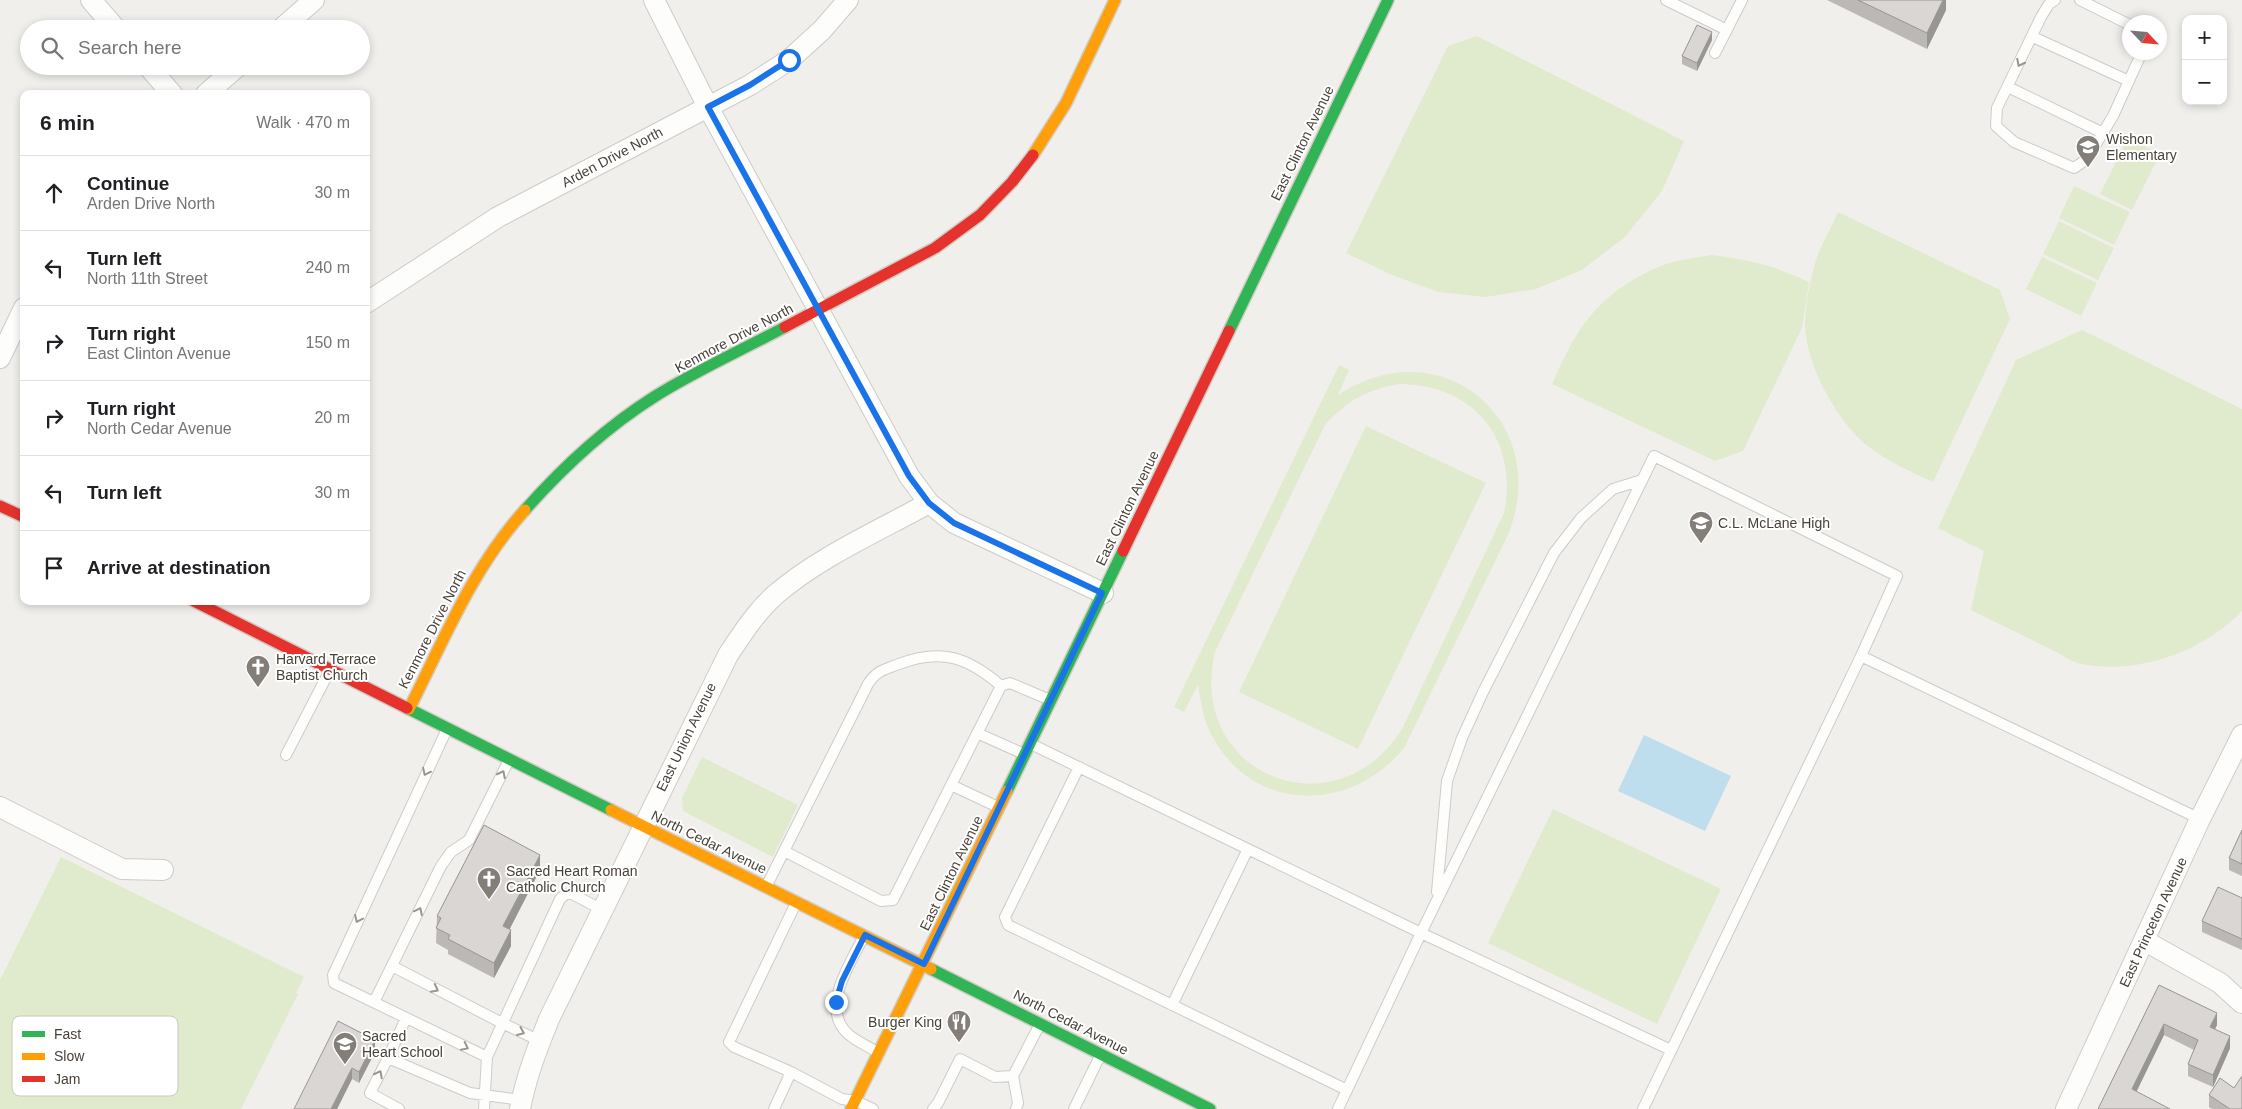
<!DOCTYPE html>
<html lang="en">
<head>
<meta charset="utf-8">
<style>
  body { margin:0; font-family:Arial,sans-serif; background:#f2f2f2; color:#202124 }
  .controls { position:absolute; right:15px; top:15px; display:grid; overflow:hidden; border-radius:10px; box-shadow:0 2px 8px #0003 }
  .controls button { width:45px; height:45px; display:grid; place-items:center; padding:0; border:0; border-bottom:1px solid #e0e0e0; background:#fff; color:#202124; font:25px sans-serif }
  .compass { position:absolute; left:2122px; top:15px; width:45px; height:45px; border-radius:50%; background:#fff; box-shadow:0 2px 8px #0003; rotate:116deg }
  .stop { position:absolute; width:15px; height:15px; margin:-11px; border:4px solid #1a73e8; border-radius:50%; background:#fff }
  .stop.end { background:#1a73e8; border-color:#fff; box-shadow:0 1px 5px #0008 }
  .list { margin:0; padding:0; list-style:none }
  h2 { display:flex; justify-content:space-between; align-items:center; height:65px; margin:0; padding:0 20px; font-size:21px }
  h2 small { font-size:16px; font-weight:400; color:#757577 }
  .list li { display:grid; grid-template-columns:32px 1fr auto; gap:15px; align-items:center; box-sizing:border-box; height:75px; padding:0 20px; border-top:1px solid #e0e0e0 }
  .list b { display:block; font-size:19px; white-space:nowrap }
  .list p { margin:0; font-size:16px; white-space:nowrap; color:#757577 }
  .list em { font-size:16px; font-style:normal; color:#757577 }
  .icon { flex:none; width:28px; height:28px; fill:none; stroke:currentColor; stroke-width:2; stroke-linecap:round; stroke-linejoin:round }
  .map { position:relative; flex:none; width:2242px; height:1109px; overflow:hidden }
  .search { position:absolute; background:#fff; box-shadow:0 2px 8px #0003; left:20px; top:20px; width:350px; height:55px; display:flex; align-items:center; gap:12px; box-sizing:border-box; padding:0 18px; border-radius:28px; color:#757577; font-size:19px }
  .panel { position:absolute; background:#fff; box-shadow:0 2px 8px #0003; left:20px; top:90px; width:350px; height:515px; border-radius:10px }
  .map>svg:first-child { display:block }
  .green { fill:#e0ebcd; fill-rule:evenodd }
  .water { fill:#bedded }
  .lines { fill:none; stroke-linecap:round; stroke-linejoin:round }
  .lane-casing { stroke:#cecbc8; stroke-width:12 }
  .street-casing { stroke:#cecbc8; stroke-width:22 }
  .fast-casing { stroke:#d0ccc3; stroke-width:14 }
  .slow-casing { stroke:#d0ccc3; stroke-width:14 }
  .jam-casing { stroke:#d0ccc3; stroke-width:14 }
  .lane { stroke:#fdfdfc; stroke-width:10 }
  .street { stroke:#fdfdfc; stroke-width:20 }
  .fast { stroke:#30b455; stroke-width:11 }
  .slow { stroke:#ff9f0a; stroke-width:11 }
  .jam { stroke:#e5322d; stroke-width:11 }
  .wall { fill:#bbb8b5 }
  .shaded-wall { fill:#989694 }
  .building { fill:#d9d6d3; stroke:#989694 }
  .oneway { stroke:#999690 }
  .route { stroke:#1a73e8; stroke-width:6 }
  .labels { text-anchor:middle; stroke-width:4; stroke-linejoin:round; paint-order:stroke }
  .poi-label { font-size:14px; fill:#484138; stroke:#fff; text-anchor:start }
  .street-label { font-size:14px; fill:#484138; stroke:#fff }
  .key { fill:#fff; stroke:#c8c6c3; stroke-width:1 }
  .key-label { font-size:14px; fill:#484138 }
</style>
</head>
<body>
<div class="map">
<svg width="2242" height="1109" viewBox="0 0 2242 1109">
  <rect width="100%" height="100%" fill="#f1efec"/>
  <path class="green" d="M1477 36 1684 141 1662 191 1625 237 1582 270 1536 289 1486 297 1438 292 1392 275 1346 253 1448 46Z
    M2128 138 2160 154 2132 210 2100 194Z
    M2074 186 2130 212 2114 245 2059 218Z
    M1838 212 2000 290 2010 319 1933 482C1911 472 1889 462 1869 447 1837 422 1804 363 1805 321 1806 300 1811 274 1818 254 1824 240 1832 226 1838 212Z
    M2059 221 2114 248 2098 280 2043 254Z
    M1711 255C1750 260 1773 265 1809 282L1802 328 1743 451 1715 461 1552 384C1562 362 1572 339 1587 320 1607 294 1641 271 1673 262 1685 259 1699 257 1711 255Z
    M2042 257 2097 283 2081 316 2026 289Z
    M2082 330 2242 409V611C2203 652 2138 675 2081 664 2071 662 2059 653 2050 649 2024 636 1997 623 1971 610L1984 551 1938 528 2016 360Z
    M1339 365 1349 370 1338 395C1441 327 1554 421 1508 535L1404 748C1351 813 1254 814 1212 736 1203 720 1201 703 1198 685L1184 712 1174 707ZM1400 384C1474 385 1519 439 1504 513L1403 727C1337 836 1186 775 1215 652L1325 425C1346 401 1368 389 1400 384Z
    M1366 426 1486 483 1358 749 1239 692Z
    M702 757 798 805 773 857 683 811 682 798Z
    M1553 809 1721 889 1657 1024 1488 943Z
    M61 857 304 977 296 993 298 994 241 1109H0V980Z"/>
  <path class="water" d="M1644 735 1731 776 1705 831 1618 791Z"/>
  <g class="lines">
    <defs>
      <path id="lane" d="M1666 0 1727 30
        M2055 0 2049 4 2041 17 1997 108 1996 126 2014 142 2074 168 2087 159 2113 116 2142 52
        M2080 0 2130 25
        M2033 37 2129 81
        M1715 53 1742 0
        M2008 87 2103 133
        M447 729 333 975 334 983 487 1057
        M977 733 1024 754
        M1031 744 1421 933 1338 1109
        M286 755 330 670
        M1079 767 1005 917 1008 925 1347 1090
        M951 785 998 807
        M784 851 868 684C877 670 884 670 899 664 941 648 968 657 1001 686
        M766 887 784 851 881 901 893 900 1001 686 1010 683 1050 700
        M1437 892 1447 781 1462 738 1483 692 1554 553 1581 518 1613 489 1642 480
        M864 936C851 962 820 1007 847 1033 855 1041 868 1046 877 1052
        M392 966 502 1023 540 1041
        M374 1002 441 866 451 852 469 840 509 760
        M1172 1005 1248 849
        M406 1018 388 1058 470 1093 521 1100
        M1671 1050 1421 933 1654 456 1897 576 1861 656
        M388 1058 370 1093 399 1109
        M791 1072 734 1047 729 1042 796 903
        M1013 1076 1018 1103 1016 1109
        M484 1109 487 1057 560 899 566 894H572L603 910
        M774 1109 791 1072 842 1099 856 1101 873 1109
        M933 1109 938 1103 960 1059 995 1077 1013 1076 1040 1024
        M1074 1109 1100 1056
        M1643 1109 1861 656 2200 819"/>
      <path id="street" d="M91 0 116 29
        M654 0 708 107 909 476 929 503 954 523 1103 593
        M281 29 314 0
        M148 66 172 94
        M206 94 238 66
        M366 303 498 217 750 85 789 60 822 30 848 0
        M0 358 24 308
        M0 807 122 869 163 870
        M2145 941 2220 983 2242 1003
        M520 1109C526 1077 537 1049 549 1019L728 655C742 634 756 612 775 595 819 557 878 531 929 503
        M2066 1109 2200 819 2242 735"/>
      <path id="fast" d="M1229 331 1388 0
        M525 510C563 467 605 428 654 397 695 371 742 350 785 327
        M407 708 611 810
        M1007 791 1123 551
        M931 969 1210 1109"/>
      <path id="slow" d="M1033 155 1066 103 1115 0
        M409 709C444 640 473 567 525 510
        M611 810 931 969
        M851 1109 1007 791"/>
      <path id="jam" d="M785 327 935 248 980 215 1012 182 1033 155
        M0 506 24 517
        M1123 551 1229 331
        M194 601 407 708"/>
    </defs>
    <use href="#lane" class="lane-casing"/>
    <use href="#street" class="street-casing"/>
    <use href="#fast" class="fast-casing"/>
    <use href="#slow" class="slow-casing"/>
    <use href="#jam" class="jam-casing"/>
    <use href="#lane" class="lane"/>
    <use href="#street" class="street"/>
    <use href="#fast" class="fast"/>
    <use href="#slow" class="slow"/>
    <use href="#jam" class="jam"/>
  </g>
  <path class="wall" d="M1827 0H1946V10L1927 49Z
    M1712 40 1697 71 1682 64V56Z
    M2242 830V876L2229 870V858Z
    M540 870 509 930 511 946 494 978 448 954V950L436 943 437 916Z
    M2242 898V950L2202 932V921Z
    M2159 985 2217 1025 2215 1029 2230 1048 2213 1087 2188 1076V1064L2194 1050 2164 1035 2136 1091 2098 1109Z
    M375 1052 359 1083 352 1079 337 1109H294Z
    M2234 1088 2242 1109H2212L2209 1107V1095Z"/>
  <path class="shaded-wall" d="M1943 0H1946V10L1927 49V33Z
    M1712 32V40L1697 71V63Z
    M540 855V870L503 942V926Z
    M511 930V946L494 978V963Z
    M2217 1013V1025L2210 1039V1027Z
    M2164 1024V1035L2132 1101V1089Z
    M2230 1036V1048L2213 1087V1075Z
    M375 1040V1052L359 1083V1072Z
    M352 1068V1079L337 1109H331Z"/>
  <path class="building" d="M1858 0H1943L1927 33Z
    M1697 25 1712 32 1697 63 1682 56Z
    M484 825 540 855 503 926 511 930 494 963 448 939 450 935 436 928 441 918 437 916Z
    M2242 830V864L2229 858Z
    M2218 887 2242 898V939L2202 921Z
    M2159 985 2217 1013 2210 1027 2230 1036 2213 1075 2188 1064 2198 1040 2164 1024 2132 1089 2170 1109H2098Z
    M338 1021 375 1040 359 1072 352 1068 331 1109H294Z
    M2242 1076V1109H2230L2209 1095 2220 1078 2234 1088Z"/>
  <defs><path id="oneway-chevron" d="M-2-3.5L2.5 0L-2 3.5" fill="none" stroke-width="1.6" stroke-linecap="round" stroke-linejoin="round" transform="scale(1.25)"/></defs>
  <g class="oneway">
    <use href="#oneway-chevron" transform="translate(2020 63) rotate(117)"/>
    <use href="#oneway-chevron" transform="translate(426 772) rotate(116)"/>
    <use href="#oneway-chevron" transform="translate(502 774) rotate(-63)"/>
    <use href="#oneway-chevron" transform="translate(419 911) rotate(-64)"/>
    <use href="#oneway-chevron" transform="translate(358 919) rotate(115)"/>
    <use href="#oneway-chevron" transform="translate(435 989) rotate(27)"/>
    <use href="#oneway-chevron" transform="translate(521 1032) rotate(24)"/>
    <use href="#oneway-chevron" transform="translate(465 1047) rotate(26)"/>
    <use href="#oneway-chevron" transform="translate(379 1074) rotate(-63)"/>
  </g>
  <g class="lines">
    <path class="route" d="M789 60 750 85 708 107 909 476 929 503 954 523 1102 593 924 964 865 935 842 981 836 1002"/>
  </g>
  <defs>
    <symbol id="school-pin" viewBox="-11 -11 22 30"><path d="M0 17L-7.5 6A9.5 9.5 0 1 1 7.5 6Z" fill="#837e77" stroke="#fff"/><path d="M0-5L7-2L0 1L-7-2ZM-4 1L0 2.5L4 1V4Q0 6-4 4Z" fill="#fff"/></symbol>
    <symbol id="church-pin" viewBox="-11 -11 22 30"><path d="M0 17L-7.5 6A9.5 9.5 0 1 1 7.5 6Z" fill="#837e77" stroke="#fff"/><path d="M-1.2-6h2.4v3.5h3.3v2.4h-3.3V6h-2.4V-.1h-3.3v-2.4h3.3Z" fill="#fff"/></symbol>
    <symbol id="restaurant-pin" viewBox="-11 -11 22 30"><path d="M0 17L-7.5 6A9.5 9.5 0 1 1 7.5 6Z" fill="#837e77" stroke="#fff"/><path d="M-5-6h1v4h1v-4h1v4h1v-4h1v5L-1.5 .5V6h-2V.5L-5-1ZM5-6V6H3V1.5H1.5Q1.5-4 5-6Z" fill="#fff"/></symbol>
  </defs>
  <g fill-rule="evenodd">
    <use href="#school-pin" x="2074" y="133" width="28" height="38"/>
    <use href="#school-pin" x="1687" y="509" width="28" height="38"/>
    <use href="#church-pin" x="244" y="653" width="28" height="38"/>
    <use href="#church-pin" x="475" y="865" width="28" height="38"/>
    <use href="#restaurant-pin" x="945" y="1008" width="28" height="38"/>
    <use href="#school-pin" x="331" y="1030" width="28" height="38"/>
  </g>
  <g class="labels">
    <g class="poi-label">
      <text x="2106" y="144">Wishon<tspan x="2106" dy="16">Elementary</tspan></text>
      <text x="1718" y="528">C.L. McLane High</text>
      <text x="276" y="664">Harvard Terrace<tspan x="276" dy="16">Baptist Church</tspan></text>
      <text x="506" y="876">Sacred Heart Roman<tspan x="506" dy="16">Catholic Church</tspan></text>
      <text x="942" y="1027" text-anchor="end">Burger King</text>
      <text x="362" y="1041">Sacred<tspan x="362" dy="16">Heart School</tspan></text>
    </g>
    <g class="street-label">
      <text transform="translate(1302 143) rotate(-64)" y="5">East Clinton Avenue</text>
      <text transform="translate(612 157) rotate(-28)" y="5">Arden Drive North</text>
      <text transform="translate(734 338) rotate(-28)" y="5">Kenmore Drive North</text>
      <text transform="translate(1127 508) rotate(-64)" y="5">East Clinton Avenue</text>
      <text transform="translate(432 629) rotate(-63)" y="5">Kenmore Drive North</text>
      <text transform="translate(686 737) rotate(-64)" y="5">East Union Avenue</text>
      <text transform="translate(709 842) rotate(26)" y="5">North Cedar Avenue</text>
      <text transform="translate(951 873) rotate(-64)" y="5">East Clinton Avenue</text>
      <text transform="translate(2153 922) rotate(-65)" y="5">East Princeton Avenue</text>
      <text transform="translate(1071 1022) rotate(27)" y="5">North Cedar Avenue</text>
    </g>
  </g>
  <rect x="12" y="1016" width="166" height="80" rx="8" class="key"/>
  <rect x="22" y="1031" width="23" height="6" fill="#30b455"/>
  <rect x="22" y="1053" width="23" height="7" fill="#ff9f0a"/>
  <rect x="22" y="1076" width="23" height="6" fill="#e5322d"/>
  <g class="key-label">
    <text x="54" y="1039">Fast</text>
    <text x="54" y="1061">Slow</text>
    <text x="54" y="1084">Jam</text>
  </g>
</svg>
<div class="controls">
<button>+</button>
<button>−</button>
</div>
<svg class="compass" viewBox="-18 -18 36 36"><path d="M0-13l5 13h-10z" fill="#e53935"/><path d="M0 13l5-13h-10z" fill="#757577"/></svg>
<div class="stop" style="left:789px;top:60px"></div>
<div class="stop end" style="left:836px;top:1002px"></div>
<div class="search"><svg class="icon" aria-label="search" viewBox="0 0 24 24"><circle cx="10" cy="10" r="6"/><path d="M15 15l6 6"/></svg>Search here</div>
<section class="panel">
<h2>6 min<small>Walk · 470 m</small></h2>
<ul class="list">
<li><svg class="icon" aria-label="ahead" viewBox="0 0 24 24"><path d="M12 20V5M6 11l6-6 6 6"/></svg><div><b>Continue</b><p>Arden Drive North</p></div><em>30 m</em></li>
<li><svg class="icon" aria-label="left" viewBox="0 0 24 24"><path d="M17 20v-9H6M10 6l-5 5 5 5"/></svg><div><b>Turn left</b><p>North 11th Street</p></div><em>240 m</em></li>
<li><svg class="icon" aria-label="right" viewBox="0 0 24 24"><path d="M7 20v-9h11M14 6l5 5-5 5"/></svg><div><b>Turn right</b><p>East Clinton Avenue</p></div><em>150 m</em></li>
<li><svg class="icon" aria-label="right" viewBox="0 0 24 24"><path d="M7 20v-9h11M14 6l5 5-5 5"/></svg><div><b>Turn right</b><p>North Cedar Avenue</p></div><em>20 m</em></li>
<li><svg class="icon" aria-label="left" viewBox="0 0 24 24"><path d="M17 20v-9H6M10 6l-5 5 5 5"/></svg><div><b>Turn left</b></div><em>30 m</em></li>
<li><svg class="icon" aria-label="arrive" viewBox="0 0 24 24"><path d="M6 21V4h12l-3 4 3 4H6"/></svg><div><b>Arrive at destination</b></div></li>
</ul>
</section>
</div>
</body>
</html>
